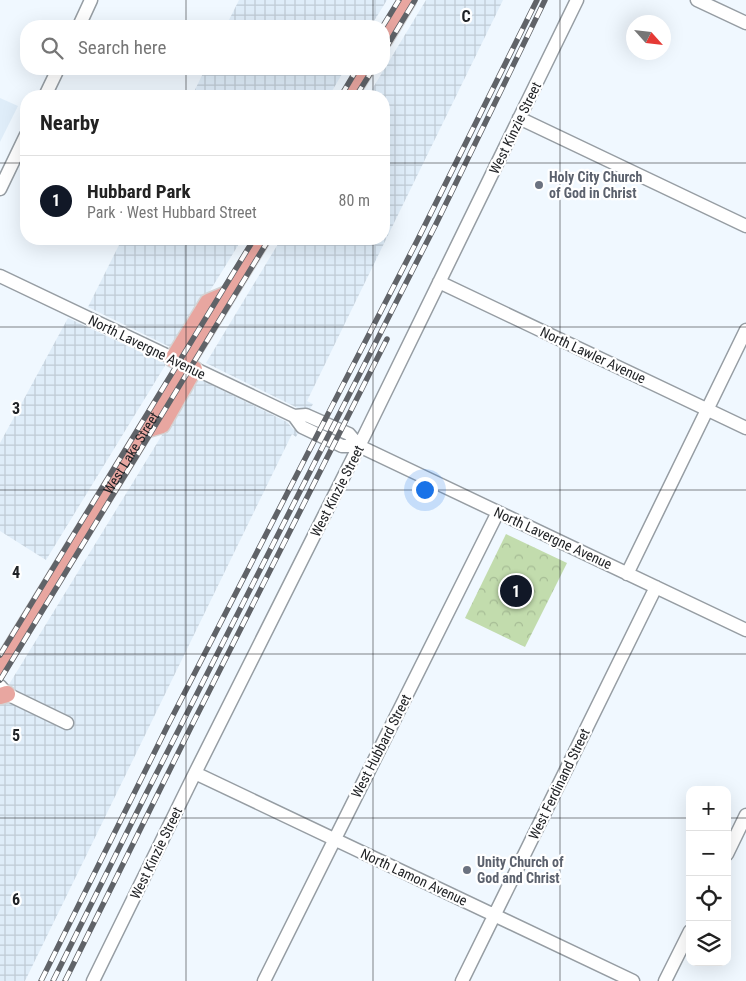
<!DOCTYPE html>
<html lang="en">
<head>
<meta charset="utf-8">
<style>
  body { margin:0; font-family:"Roboto Condensed",sans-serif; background:#f6f6f6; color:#222 }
  .controls { position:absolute; right:15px; bottom:15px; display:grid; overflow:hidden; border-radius:10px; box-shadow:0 5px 20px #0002 }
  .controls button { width:45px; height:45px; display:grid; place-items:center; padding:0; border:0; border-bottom:1px solid #e0e0e0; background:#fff; color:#222; font:25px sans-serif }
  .compass { position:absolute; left:626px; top:15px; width:45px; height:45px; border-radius:50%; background:#fff; box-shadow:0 5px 20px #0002; rotate:117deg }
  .you { position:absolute; left:424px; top:489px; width:18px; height:18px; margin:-12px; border:4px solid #fff; border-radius:50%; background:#1a73e8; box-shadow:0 0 0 8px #1a73e833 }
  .badge { display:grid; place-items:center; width:32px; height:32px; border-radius:50%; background:#111827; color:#fff; font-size:16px; font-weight:700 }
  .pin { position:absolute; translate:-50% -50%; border:2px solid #fff; box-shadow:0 1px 5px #0006 }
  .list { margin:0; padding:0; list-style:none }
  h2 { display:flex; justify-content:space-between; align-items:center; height:65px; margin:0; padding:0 20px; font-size:21px }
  h2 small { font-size:16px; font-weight:400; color:#767676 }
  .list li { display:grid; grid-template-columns:32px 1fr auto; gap:15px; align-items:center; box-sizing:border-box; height:90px; padding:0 20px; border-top:1px solid #e0e0e0 }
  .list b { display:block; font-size:19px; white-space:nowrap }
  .list p { margin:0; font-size:16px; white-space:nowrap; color:#767676 }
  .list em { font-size:16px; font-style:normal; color:#767676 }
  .icon { flex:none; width:28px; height:28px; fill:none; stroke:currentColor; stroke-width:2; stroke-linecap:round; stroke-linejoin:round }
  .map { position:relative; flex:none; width:746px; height:981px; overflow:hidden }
  .search { position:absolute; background:#fff; box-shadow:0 5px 20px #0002; left:20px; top:20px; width:370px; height:55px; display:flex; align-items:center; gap:12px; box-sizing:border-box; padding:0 18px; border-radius:20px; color:#767676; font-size:19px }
  .panel { position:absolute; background:#fff; box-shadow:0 5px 20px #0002; left:20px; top:90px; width:370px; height:155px; border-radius:20px }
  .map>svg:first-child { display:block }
  .industrial { fill:url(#industrial-grid) }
  .built { fill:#dfedf9 }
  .park { fill:url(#park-crowns) }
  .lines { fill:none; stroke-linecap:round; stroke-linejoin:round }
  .minor-casing { stroke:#969da3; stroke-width:15 }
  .major-casing { stroke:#d3d3d4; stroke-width:19 }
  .minor { stroke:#fff; stroke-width:12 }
  .major { stroke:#e8a6a0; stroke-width:16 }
  .rail-casing { stroke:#606368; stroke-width:5.5 }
  .rail { stroke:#fff; stroke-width:4; stroke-dasharray:11; stroke-linecap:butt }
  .grid { fill:none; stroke:#212326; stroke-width:1; stroke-opacity:0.55 }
  .worship-dot { fill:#6b7280; stroke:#fff; stroke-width:2 }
  .labels { text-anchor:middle; stroke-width:4.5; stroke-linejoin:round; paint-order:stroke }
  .street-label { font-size:14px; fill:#212326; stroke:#fff }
  .worship-label { font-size:14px; font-weight:bold; fill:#5b616d; stroke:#fff; text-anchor:start }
  .grid-label { font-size:16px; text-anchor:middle; font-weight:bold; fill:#212326; stroke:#fff; stroke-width:4.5; stroke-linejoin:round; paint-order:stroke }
</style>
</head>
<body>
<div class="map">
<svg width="746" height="981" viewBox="0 0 746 981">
  <defs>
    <pattern id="industrial-grid" width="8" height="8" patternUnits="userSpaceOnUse" patternTransform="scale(1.25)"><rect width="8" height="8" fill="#dfedf9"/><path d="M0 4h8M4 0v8" fill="none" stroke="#bfcbd5"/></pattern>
    <pattern id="park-crowns" width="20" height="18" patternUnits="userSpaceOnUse" patternTransform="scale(1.25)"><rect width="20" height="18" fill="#c2dcad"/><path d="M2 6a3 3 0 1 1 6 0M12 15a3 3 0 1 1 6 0" fill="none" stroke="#a6bc95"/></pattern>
  </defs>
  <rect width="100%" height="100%" fill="#f0f8ff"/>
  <path class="industrial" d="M239 0H387L371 26H226Z
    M426 0H503L307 401 313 404 308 413 206 363 281 239H384V96H368Z
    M205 69H345L329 96H192Z
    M122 239H242L174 349 88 307Z
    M68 318 166 364 46 560 0 531V443Z
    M197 378 287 422 293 429 299 431 296 437 292 434 25 981H0V699Z"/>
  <path class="built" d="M0 98 18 106 0 142Z"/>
  <path class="park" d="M506 534 567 563 525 647 465 618Z"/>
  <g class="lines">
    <defs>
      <path id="minor" d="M697 0 746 23
        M79 26 91 0
        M45 96 58 69
        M519 118 746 226
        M0 189 26 135
        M0 276 294 416 302 427 342 446H359
        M439 282 746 428
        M294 416 306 415 349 434 359 446 746 630
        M627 574 746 330
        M0 686 7 694 67 723
        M195 773 633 981
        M727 854 746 815
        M93 981 195 773 366 432 577 0
        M264 981 498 512
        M462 981 656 587
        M665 981 690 931"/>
      <g id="major">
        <path d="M384 40 408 0"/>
        <path d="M349 96 366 69"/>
        <path d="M173 359 208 302 227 294"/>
        <path d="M145 430 162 425 194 369"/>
        <path id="s1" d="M0 667 262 239"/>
        <path d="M0 696 7 694"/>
      </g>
    </defs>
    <use href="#minor" class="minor-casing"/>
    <use href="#major" class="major-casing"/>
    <use href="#minor" class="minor"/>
    <use href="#major" class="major"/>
    <defs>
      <path id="rail" d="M383 26 399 0
        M384 51 415 0
        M341 96 357 69
        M356 96 373 69
        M0 655 254 239
        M0 680 269 239
        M41 981 168 725 417 241 537 0
        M53 981 147 792 436 224 545 0
        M65 981 192 725 387 339"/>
    </defs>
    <use href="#rail" class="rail-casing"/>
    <use href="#rail" class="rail"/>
  </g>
  <path class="grid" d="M186 0V26M373 0V26M560 0V981M186 69V96M373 69V96M0 163H26M384 163H746M186 239V981M373 239V981M0 327H746M0 490H746M0 654H746M0 818H690M727 818H746"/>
  <g class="worship-dot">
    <circle cx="539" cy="185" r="5"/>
    <circle cx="467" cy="870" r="5"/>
  </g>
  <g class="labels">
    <g class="street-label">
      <text transform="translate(515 128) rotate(-64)" y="5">West Kinzie Street</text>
      <text transform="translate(147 347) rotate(26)" y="5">North Lavergne Avenue</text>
      <text transform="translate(593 355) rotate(25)" y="5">North Lawler Avenue</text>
      <text dy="5" stroke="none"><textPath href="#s1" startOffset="251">West Lake Street</textPath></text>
      <text transform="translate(337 491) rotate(-63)" y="5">West Kinzie Street</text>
      <text transform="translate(553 538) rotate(25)" y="5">North Lavergne Avenue</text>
      <text transform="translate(381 746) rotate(-63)" y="5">West Hubbard Street</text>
      <text transform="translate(559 784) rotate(-64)" y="5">West Ferdinand Street</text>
      <text transform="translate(156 853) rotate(-64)" y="5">West Kinzie Street</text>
      <text transform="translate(414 877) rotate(25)" y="5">North Lamon Avenue</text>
    </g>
    <g class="worship-label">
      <text x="549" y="182">Holy City Church<tspan x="549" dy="16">of God in Christ</tspan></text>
      <text x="477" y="867">Unity Church of<tspan x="477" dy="16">God and Christ</tspan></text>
    </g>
  </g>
  <g class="grid-label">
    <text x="466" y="22">C</text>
    <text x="16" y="414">3</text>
    <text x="16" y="578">4</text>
    <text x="16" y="741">5</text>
    <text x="16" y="905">6</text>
  </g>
</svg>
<div class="controls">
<button>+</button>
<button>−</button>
<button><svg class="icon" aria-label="locate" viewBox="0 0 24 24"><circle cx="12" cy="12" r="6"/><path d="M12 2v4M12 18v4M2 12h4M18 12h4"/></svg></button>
<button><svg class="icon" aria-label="layers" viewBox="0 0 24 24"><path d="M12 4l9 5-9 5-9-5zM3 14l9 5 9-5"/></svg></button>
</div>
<svg class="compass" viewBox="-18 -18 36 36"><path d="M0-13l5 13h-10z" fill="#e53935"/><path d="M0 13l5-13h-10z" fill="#767676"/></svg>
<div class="you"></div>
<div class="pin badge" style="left:516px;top:591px">1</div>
<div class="search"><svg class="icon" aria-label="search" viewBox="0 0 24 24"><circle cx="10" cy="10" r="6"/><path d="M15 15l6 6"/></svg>Search here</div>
<section class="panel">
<h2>Nearby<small></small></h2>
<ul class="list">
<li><span class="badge">1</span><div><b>Hubbard Park</b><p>Park · West Hubbard Street</p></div><em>80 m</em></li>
</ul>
</section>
</div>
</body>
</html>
